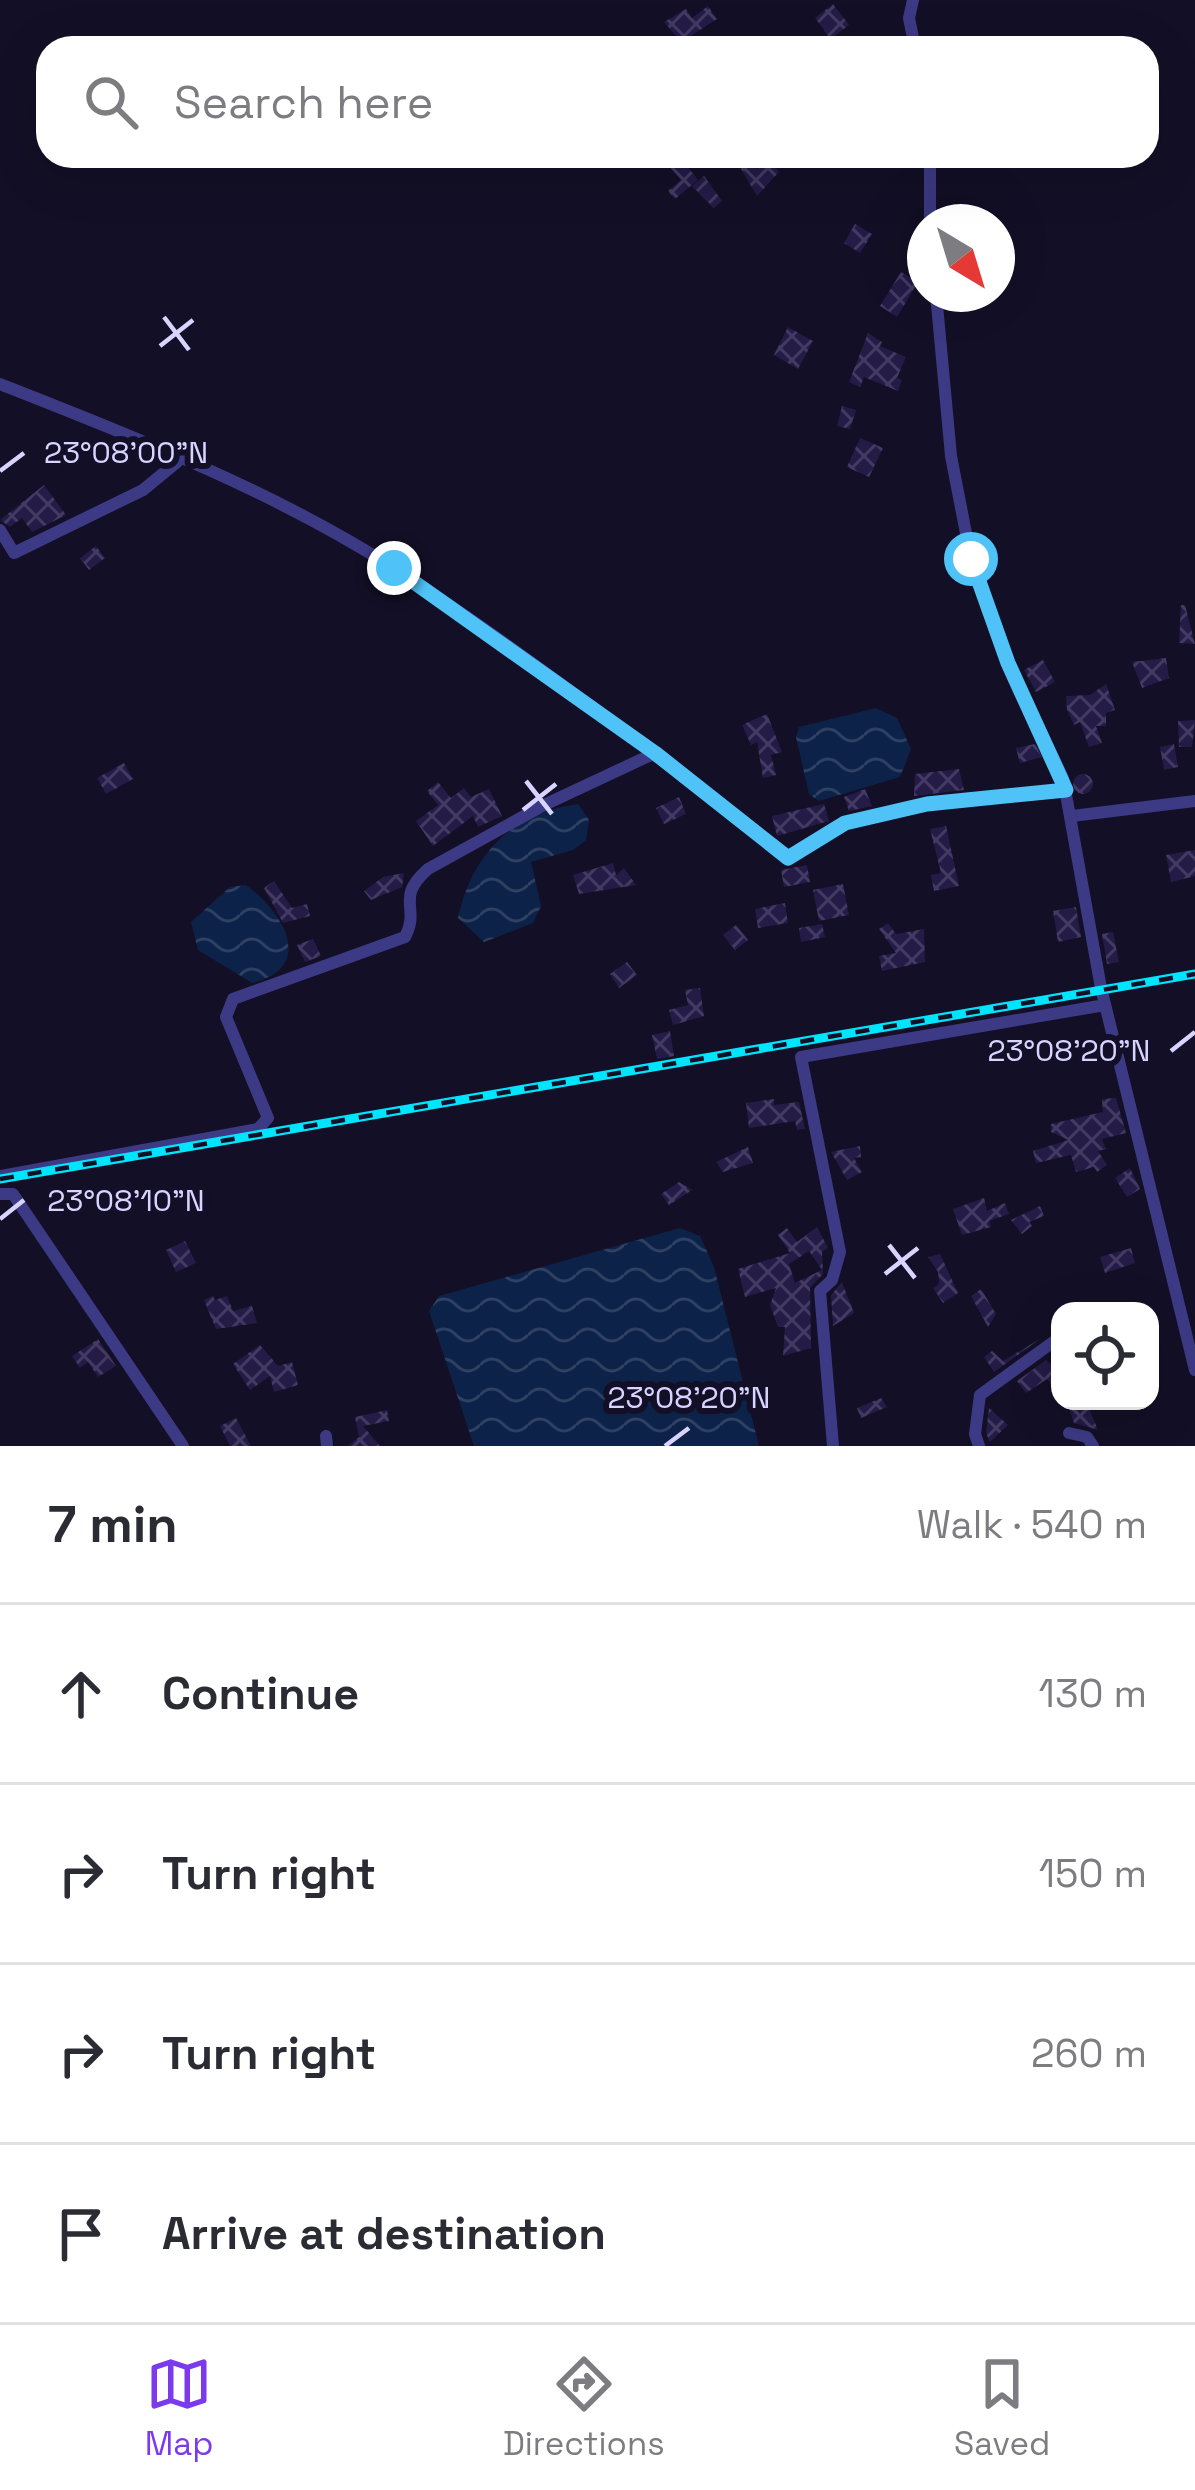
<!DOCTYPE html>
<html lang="en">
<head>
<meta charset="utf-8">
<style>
  body { margin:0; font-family:"Space Grotesk",sans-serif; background:#f7f7f7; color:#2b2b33 }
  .controls { position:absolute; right:36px; bottom:36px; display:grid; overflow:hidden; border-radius:24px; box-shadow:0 12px 48px #0002 }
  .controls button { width:108px; height:108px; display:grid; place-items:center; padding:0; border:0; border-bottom:3px solid #e1e1e2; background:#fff; color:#2b2b33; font:60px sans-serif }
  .compass { position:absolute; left:907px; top:204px; width:108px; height:108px; border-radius:50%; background:#fff; box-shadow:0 12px 48px #0002; rotate:142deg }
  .stop { position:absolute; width:36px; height:36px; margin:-27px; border:9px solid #4fc3f7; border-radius:50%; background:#fff }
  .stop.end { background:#4fc3f7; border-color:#fff; box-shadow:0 3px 12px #0008 }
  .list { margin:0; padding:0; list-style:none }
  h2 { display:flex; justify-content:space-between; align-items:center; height:156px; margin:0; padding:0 48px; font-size:51px }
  h2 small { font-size:39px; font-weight:400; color:#7c7c81 }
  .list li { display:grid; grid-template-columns:78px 1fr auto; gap:36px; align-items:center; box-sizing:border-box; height:180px; padding:0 48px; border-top:3px solid #e1e1e2 }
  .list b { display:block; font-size:45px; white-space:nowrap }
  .list em { font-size:39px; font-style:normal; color:#7c7c81 }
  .icon { flex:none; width:66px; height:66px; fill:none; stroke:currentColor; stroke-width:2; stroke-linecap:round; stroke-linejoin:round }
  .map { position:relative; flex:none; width:1195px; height:1446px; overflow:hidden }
  .search { position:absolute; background:#fff; box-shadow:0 12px 48px #0002; left:36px; right:36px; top:36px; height:132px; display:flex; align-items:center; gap:30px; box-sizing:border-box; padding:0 42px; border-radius:36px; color:#7c7c81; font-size:45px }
  .sheet { height:876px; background:#fff }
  nav { display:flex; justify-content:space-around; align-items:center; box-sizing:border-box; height:168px; border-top:3px solid #e1e1e2; background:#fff; font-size:33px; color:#7c7c81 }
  nav a { display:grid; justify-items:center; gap:6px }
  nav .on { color:#7c3aed }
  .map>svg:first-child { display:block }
  .water { fill:url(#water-waves) }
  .building { fill:url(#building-cross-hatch); fill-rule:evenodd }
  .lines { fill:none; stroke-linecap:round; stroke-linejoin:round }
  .minor { stroke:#3d3a85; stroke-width:12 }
  .rail-casing { stroke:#00e5ff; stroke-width:9 }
  .rail { stroke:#130f26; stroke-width:4.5; stroke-dasharray:14; stroke-linecap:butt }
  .route { stroke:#4fc3f7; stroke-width:15 }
  .ticks { fill:none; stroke:#d9d4ff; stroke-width:4.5 }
  .ticks-label { font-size:30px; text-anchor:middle; fill:#d9d4ff; stroke:#130f26; stroke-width:12; stroke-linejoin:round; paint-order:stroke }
</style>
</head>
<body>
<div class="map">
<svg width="1195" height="1446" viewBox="0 0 1195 1446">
  <defs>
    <pattern id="water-waves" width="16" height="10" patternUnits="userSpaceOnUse" patternTransform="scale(3)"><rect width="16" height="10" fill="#0c2248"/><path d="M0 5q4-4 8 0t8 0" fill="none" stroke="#2f4163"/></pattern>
    <pattern id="building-cross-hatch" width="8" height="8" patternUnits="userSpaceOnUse" patternTransform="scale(3)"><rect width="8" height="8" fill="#241b47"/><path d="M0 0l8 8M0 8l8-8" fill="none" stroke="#433b63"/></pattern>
  </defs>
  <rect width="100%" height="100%" fill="#130f26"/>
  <path class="water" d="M876 708 897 718 911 749 900 777 819 801 809 794 796 737 799 727Z
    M578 804 589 820 586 840 573 850 531 862 541 906 533 923 484 942 458 918C472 854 512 813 578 804Z
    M246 885C284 913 316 967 252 983L198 950 191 922 230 887Z
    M680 1228 700 1236 714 1267 759 1446H474L429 1311 439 1296Z"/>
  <path class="building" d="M833 4 849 25 833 37 843 48H812L828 35 815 18Z
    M708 6 717 19 681 42 664 22 686 9 692 18Z
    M679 156 698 180 675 199 668 191 681 180 668 165Z
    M746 157 757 169 769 159 779 172 757 196 738 164Z
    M704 176 722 201 714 208 692 186Z
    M855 224 872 234 860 253 844 243Z
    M901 272 918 282 897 317 880 306Z
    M788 327 813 341 798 369 774 355Z
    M868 333 882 342 880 346 906 357 897 378 902 380 898 391 864 377 860 387 849 382Z
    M842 406 856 410 850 429 837 426Z
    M860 438 883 448 869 477 847 467Z
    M44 485 66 515 32 532 22 518 10 527 0 520Z
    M96 546 105 558 89 570 80 558Z
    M1181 605H1185L1195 644 1179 643Z
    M1166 658 1169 678 1142 688 1132 662Z
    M1043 660 1055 682 1036 692 1024 670Z
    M1106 684 1115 710 1106 713V726H1096L1102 743 1089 747 1080 722 1074 725 1067 710 1066 696 1090 695Z
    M767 714 782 752 771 755 776 775 763 778 757 742 751 745 742 725Z
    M1195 720 1192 747H1179L1178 721Z
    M1035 744 1042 757 1020 763 1016 748Z
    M1174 744 1178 767 1164 770 1160 747Z
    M124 763 133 779 106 794 97 778Z
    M959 769 964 790 914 796 915 774Z
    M1073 784a10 10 0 1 1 20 0a10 10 0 1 1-20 0Z
    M438 782 451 798 464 788 471 797 489 789 502 816 478 827 473 816 433 846 416 821 438 805 427 791Z
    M865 789 872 806 849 811 844 797Z
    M679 797 686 814 664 824 656 808Z
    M824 804 829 821 777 836 772 816Z
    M946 826 959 886 934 891 931 875 941 873 930 829Z
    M1195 850V876L1171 882 1166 855Z
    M613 863 616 875 624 868 636 885 579 894 573 875Z
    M807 865 810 882 784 887 781 870Z
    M404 873 402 887 371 900 364 891 383 877Z
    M274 881 292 908 307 904 310 916 283 923 264 888Z
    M843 884 849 915 819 921 813 890Z
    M785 903 788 923 758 928 755 909Z
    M1076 907 1081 937 1058 942 1053 911Z
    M888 923 896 934 924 929 925 962 882 971 879 956 896 953 879 929Z
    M822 924 825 937 801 942 799 928Z
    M736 925 748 940 735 950 723 935Z
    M1113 932 1119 962 1107 964 1102 934Z
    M313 939 321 956 305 962 297 945Z
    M627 962 637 975 619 988 610 974Z
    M700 988 704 1016 673 1025 669 1010 688 1005 685 990Z
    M670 1031 674 1056 657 1059 652 1035Z
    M1116 1098 1126 1133 1102 1139 1106 1149 1098 1151 1107 1165 1097 1172 1094 1167 1076 1172 1071 1155 1036 1163 1033 1151 1068 1140 1051 1132V1124L1103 1112 1102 1099Z
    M774 1099V1105L799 1102 805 1129 797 1130 795 1121 749 1128 746 1103Z
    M860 1146 861 1157 854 1158 862 1172 847 1180 831 1152Z
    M748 1147 753 1163 723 1172 716 1162Z
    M1130 1168 1140 1189 1127 1197 1115 1178Z
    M679 1182 692 1190 669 1205 661 1194Z
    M984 1198 987 1211 1005 1203 1009 1214 989 1221 991 1227 962 1235 953 1209Z
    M1040 1206 1044 1216 1029 1222 1032 1226 1022 1234 1011 1220Z
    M817 1227 828 1248 822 1252 823 1274 810 1288 811 1348 783 1356 785 1327H778L770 1305 776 1288 745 1297 738 1269 790 1253 778 1235 787 1228 797 1242ZM809 1251 822 1270 795 1283 789 1264Z
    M185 1241 196 1263 176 1272 166 1250Z
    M1131 1248 1135 1263 1105 1273 1100 1257Z
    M940 1254 958 1293 943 1303 933 1288 939 1284 938 1272 928 1257Z
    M842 1282 854 1313 833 1326 831 1295Z
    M981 1289 996 1314 988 1327 971 1296Z
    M213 1296 215 1300 227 1296 233 1311 252 1306 257 1323 216 1329 204 1300Z
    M98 1339 116 1366 98 1377 88 1362 80 1368 72 1356Z
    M1040 1339 994 1372 984 1357 992 1351 1003 1361Z
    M260 1345 278 1366 292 1362 298 1385 274 1392 270 1376 250 1390 233 1364Z
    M1046 1360 1060 1375V1384L1054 1388 1047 1379 1026 1393 1017 1381Z
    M881 1398 887 1407 861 1418 857 1408Z
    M1087 1401 1090 1411 1098 1430 1074 1423 1067 1403Z
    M989 1408 1008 1425 990 1442 986 1433Z
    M387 1410 389 1421 363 1426 380 1446H348L359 1437 355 1417Z
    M236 1418 251 1446H230L220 1426Z"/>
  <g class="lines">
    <path class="minor" d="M913 0 909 18 915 48
      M930 222V156
      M936 294 951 456 971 559 1008 663 1063 778 1101 988 1195 1370
      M0 384C135 437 274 491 397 570 532 658 661 758 788 858L845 823 927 804 1066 790
      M0 530 14 553 143 490 177 462
      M1072 816 1195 801
      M0 1176 258 1129 268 1118 226 1017 233 999 405 937C421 907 394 899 428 869L544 805 655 753
      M0 1194H13L183 1446
      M1069 1433 1087 1437 1093 1446
      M326 1436 327 1446
      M833 1446 820 1291 832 1280 840 1252 801 1057 1105 1005
      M979 1446 975 1434 980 1395 1060 1337"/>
    <defs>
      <path id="rail" d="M0 1179 1195 974"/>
    </defs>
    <use href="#rail" class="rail-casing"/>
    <use href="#rail" class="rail"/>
  </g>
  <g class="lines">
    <path class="route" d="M394 568 655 753 788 858 845 823 927 804 1066 790 1008 663 971 559"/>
  </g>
  <path class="ticks" d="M164 317 189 350M160 346 193 320M0 471 24 453M526 781 552 814M523 810 556 784M1171 1051 1195 1032M0 1219 24 1200M889 1245 915 1278M885 1274 918 1248M665 1446 689 1428"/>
  <g class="ticks-label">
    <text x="126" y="463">23°08'00"N</text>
    <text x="1069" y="1061">23°08'20"N</text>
    <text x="126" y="1211">23°08'10"N</text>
    <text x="689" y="1408">23°08'20"N</text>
  </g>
</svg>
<div class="controls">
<button><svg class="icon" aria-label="locate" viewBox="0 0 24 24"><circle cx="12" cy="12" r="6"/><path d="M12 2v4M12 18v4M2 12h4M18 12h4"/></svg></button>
</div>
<svg class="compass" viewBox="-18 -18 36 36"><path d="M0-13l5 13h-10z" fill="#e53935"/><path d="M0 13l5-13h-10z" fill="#7c7c81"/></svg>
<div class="stop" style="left:971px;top:559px"></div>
<div class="stop end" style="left:394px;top:568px"></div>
<div class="search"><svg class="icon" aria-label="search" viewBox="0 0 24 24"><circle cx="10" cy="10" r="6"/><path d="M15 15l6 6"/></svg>Search here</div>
</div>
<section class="sheet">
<h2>7 min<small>Walk · 540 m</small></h2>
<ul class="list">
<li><svg class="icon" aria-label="ahead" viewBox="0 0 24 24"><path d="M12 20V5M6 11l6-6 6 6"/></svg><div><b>Continue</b></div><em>130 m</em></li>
<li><svg class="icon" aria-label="right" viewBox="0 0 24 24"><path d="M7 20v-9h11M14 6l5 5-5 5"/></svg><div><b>Turn right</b></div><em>150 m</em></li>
<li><svg class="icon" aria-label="right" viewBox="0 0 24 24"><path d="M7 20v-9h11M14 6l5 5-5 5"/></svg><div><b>Turn right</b></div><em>260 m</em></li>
<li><svg class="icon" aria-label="arrive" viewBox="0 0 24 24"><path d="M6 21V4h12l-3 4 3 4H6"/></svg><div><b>Arrive at destination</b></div></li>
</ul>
</section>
<nav>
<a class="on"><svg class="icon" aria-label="map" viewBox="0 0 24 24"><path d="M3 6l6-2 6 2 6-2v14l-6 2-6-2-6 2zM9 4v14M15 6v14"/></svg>Map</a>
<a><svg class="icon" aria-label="directions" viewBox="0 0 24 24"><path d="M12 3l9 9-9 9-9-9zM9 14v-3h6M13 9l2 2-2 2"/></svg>Directions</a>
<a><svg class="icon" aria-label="saved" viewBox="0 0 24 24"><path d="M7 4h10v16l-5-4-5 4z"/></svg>Saved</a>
</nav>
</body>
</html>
